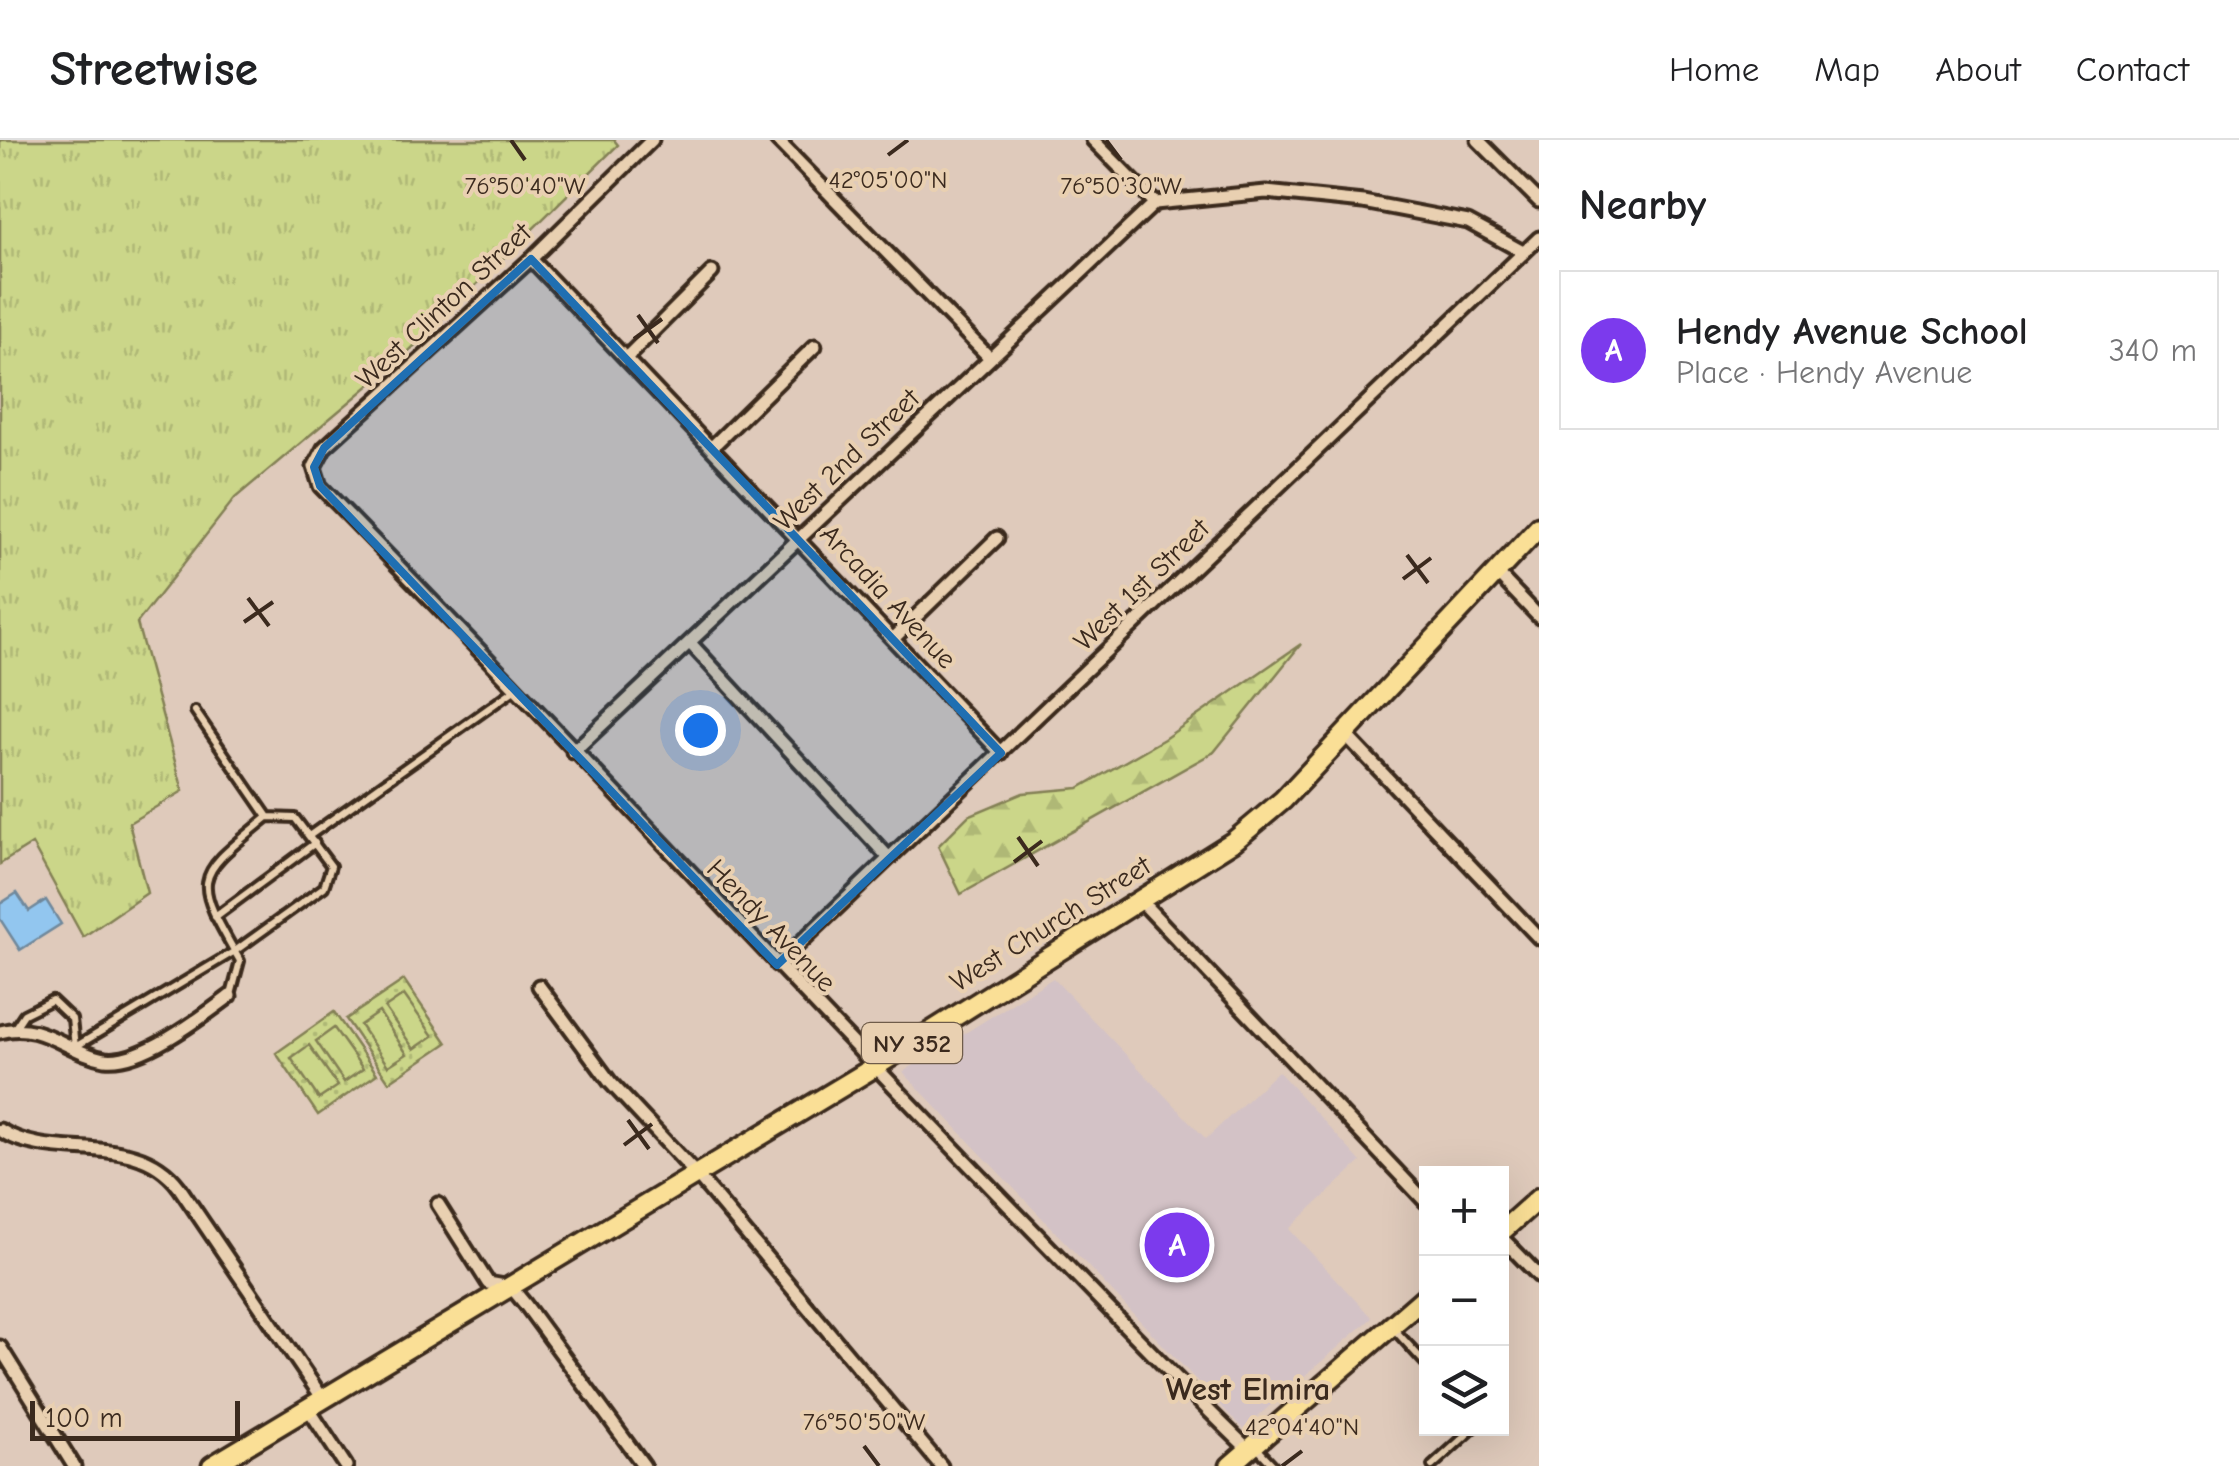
<!DOCTYPE html>
<html lang="en">
<head>
<meta charset="utf-8">
<style>
  body { margin:0; font-family:"Comic Neue",sans-serif; background:#f2f2f2; color:#202124 }
  .controls { position:absolute; right:30px; bottom:30px; display:grid; overflow:hidden; border-radius:0px; box-shadow:0 10px 40px #0002 }
  .controls button { width:90px; height:90px; display:grid; place-items:center; padding:0; border:0; border-bottom:2px solid #e0e0e0; background:#fff; color:#202124; font:50px sans-serif }
  .scale { position:absolute; left:30px; bottom:25px; width:210px; box-sizing:border-box; padding-left:10px; border:5px solid #3b2a1e; border-top:0; font-size:28px; line-height:35px; white-space:nowrap; color:#3b2a1e; -webkit-text-stroke:8px #e9d0b1; paint-order:stroke }
  .you { position:absolute; left:700px; top:590px; width:35px; height:35px; margin:-25px; border:8px solid #fff; border-radius:50%; background:#1a73e8; box-shadow:0 0 0 15px #1a73e833 }
  .badge { display:grid; place-items:center; width:65px; height:65px; border-radius:50%; background:#7c3aed; color:#fff; font-size:32px; font-weight:700 }
  .pin { position:absolute; translate:-50% -50%; border:5px solid #fff; box-shadow:0 2px 10px #0006 }
  .list { margin:0; padding:0; list-style:none }
  h2 { display:flex; justify-content:space-between; align-items:center; height:130px; margin:0; padding:0 40px; font-size:42px }
  h2 small { font-size:32px; font-weight:400; color:#757577 }
  .list li { display:grid; grid-template-columns:65px 1fr auto; gap:30px; align-items:center; box-sizing:border-box; height:160px; margin:0 20px 20px; padding:0 20px; border:2px solid #e0e0e0; border-radius:0px }
  .list b { display:block; font-size:38px; white-space:nowrap }
  .list p { margin:0; font-size:32px; white-space:nowrap; color:#757577 }
  .list em { font-size:32px; font-style:normal; color:#757577 }
  .icon { flex:none; width:55px; height:55px; fill:none; stroke:currentColor; stroke-width:2; stroke-linecap:round; stroke-linejoin:round }
  .map { position:relative; flex:none; width:1539px; height:1326px; overflow:hidden }
  header { display:flex; align-items:center; gap:60px; box-sizing:border-box; height:140px; padding:0 50px; background:#fff; border-bottom:2px solid #e0e0e0 }
  header strong { font-size:48px }
  nav { display:flex; gap:55px; margin-inline-start:auto; font-size:35px }
  main { display:flex }
  aside { flex:1; background:#fff }
  .map>svg:first-child { display:block }
  .built { fill:#d3c2c6 }
  .grass { fill:url(#grass-tufts); stroke:#838054; stroke-width:2.5 }
  .forest { fill:url(#forest-firs); stroke:#838054; stroke-width:2.5 }
  .park { fill:url(#park-dots); stroke:#838054; stroke-width:2.5 }
  .garden { fill:#cbd689; stroke:#838054; stroke-width:2.5 }
  .water { fill:#92c6ef; stroke:#6f889b; stroke-width:2.5 }
  .lines { fill:none; stroke-linecap:round; stroke-linejoin:round }
  .service-casing { stroke:#3b2a1e; stroke-width:14 }
  .minor-casing { stroke:#3b2a1e; stroke-width:19 }
  .primary-casing { stroke:#3b2a1e; stroke-width:25 }
  .service { stroke:#e9d0b1; stroke-width:6 }
  .minor { stroke:#e9d0b1; stroke-width:11 }
  .primary { stroke:#fadf96; stroke-width:18 }
  .marked { fill:#1f6fb2; fill-opacity:0.2; stroke:#1f6fb2; stroke-width:8; stroke-linejoin:round }
  .ticks { fill:none; stroke:#3b2a1e; stroke-width:4 }
  .labels { text-anchor:middle; stroke-width:8; stroke-linejoin:round; paint-order:stroke }
  .shield { fill:#e9d0b1; stroke:#6f5c4a; stroke-width:2.5 }
  .shield-label { font-size:25px; font-weight:bold; fill:#3b2a1e }
  .street-label { font-size:28px; fill:#3b2a1e; stroke:#e9d0b1 }
  .quarter-label { font-size:32px; font-weight:bold; fill:#3b2a1e; stroke:#e9d0b1 }
  .ticks-label { font-size:25px; text-anchor:middle; fill:#3b2a1e; stroke:#e9d0b1; stroke-width:8; stroke-linejoin:round; paint-order:stroke }
</style>
</head>
<body>
<header>
<strong>Streetwise</strong>
<nav><a>Home</a><a>Map</a><a>About</a><a>Contact</a></nav>
</header>
<main>
<div class="map">
<svg width="1539" height="1326" viewBox="0 0 1539 1326">
  <defs>
    <pattern id="grass-tufts" width="24" height="20" patternUnits="userSpaceOnUse" patternTransform="scale(2.5)"><rect width="24" height="20" fill="#cbd689"/><path d="M3 7l-1-3M5 7V3M7 7l1-3M15 17l-1-3M17 17v-4M19 17l1-3" fill="none" stroke="#afb876"/></pattern>
    <pattern id="forest-firs" width="22" height="20" patternUnits="userSpaceOnUse" patternTransform="scale(2.5)"><rect width="22" height="20" fill="#cbd689"/><path d="M5 1l3.5 6h-7zM16 11l3.5 6h-7z" fill="#afb876"/></pattern>
    <pattern id="park-dots" width="8" height="8" patternUnits="userSpaceOnUse" patternTransform="scale(2.5)"><rect width="8" height="8" fill="#cbd689"/><path d="M2 2h.1M6 6h.1" fill="none" stroke="#afb876" stroke-width="1.8" stroke-linecap="round"/></pattern>
  </defs>
  <rect width="100%" height="100%" fill="#dfcabb"/>
  <filter id="ink" filterUnits="userSpaceOnUse"><feTurbulence type="fractalNoise" baseFrequency=".01" numOctaves="2"/><feDisplacementMap in="SourceGraphic" scale="20" xChannelSelector="R" yChannelSelector="G"/><feConvolveMatrix kernelMatrix="1 2 1 2 8 2 1 2 1" color-interpolation-filters="sRGB"/></filter>
  <g filter="url(#ink)">
    <path class="built" d="M1053 838 1206 999 1278 931 1361 1022 1289 1089 1372 1178 1243 1289 903 932Z"/>
    <path class="grass" d="M0 0H614L618 5 403 217 235 358 137 483 183 651 129 683 147 753 83 797 32 704 0 724Z"/>
    <path class="forest" d="M1301 504 1214 612 961 754 938 706 968 676 1023 653 1079 648 1164 599Z"/>
    <path class="park" d="M404 840 447 903 389 942 346 879Z
      M334 872 377 934 318 975 276 913Z"/>
    <path class="garden" d="M404 855 433 896 414 909 385 868Z
      M379 872 407 914 388 926 360 885Z
      M334 888 363 929 344 942 316 901Z
      M309 905 338 946 319 959 291 918Z"/>
    <path class="water" d="M17 753 29 771 46 760 61 784 20 810 0 779V764Z"/>
    <g class="lines">
      <defs>
        <path id="service" d="M195 571 268 677C193 739 191 735 240 821L231 855
          M309 696 517 548
          M215 777 315 703
          M14 889 24 874 52 860 72 879 75 907 235 811 324 747 331 726 295 678 268 677
          M1393 1188 1426 1224
          M1255 1306 1274 1326
          M1432 1326 1474 1288"/>
        <path id="minor" d="M652 0 531 119 324 308 314 327 320 346C566 596 802 854 1047 1105 1114 1174 1180 1244 1249 1310
          M777 0 989 217
          M1093 0 1155 63 1266 52 1363 62 1468 82 1523 112
          M1478 0 1539 61
          M531 119 1001 613
          M627 217 712 132
          M714 305 815 206
          M1497 433 1539 477
          M894 498 997 398
          M690 503 889 718
          M1346 595 1539 798
          M573 612 1155 63
          M1139 759 1426 1062
          M777 825 1539 98
          M539 846 610 942 697 1035 941 1326
          M0 892C41 880 68 913 105 919 141 924 202 877 230 856
          M0 990C55 1025 135 988 179 1047L323 1259
          M438 1064 488 1143 511 1147 525 1164 644 1326
          M1502 1098 1539 1136
          M0 1207 74 1326
          M308 1268 346 1326"/>
        <path id="primary" d="M1502 1091 1539 1058
          M212 1326 873 928 1234 701 1283 660 1539 387
          M1230 1326 1426 1156"/>
      </defs>
      <use href="#service" class="service-casing"/>
      <use href="#minor" class="minor-casing"/>
      <use href="#primary" class="primary-casing"/>
      <use href="#service" class="service"/>
      <use href="#minor" class="minor"/>
      <use href="#primary" class="primary"/>
    </g>
  </g>
  <path class="marked" d="M531 119 1001 613 777 825 320 346 314 327 324 308Z"/>
  <path class="ticks" d="M511 0 525 20M1106 0 1121 20M888 15 908 0M638 175 658 203M634 199 662 179M1407 415 1428 443M1403 439 1431 418M248 458 269 486M244 482 273 462M1018 697 1038 726M1014 722 1042 701M628 980 649 1009M624 1005 652 984M864 1306 879 1326M1282 1326 1302 1311"/>
  <g class="labels">
    <rect class="shield" x="862" y="883" width="100" height="40" rx="8"/>
    <g class="shield-label">
      <text x="912" y="912">NY 352</text>
    </g>
    <g class="street-label">
      <text transform="translate(443 165) rotate(-43)" y="10">West Clinton Street</text>
      <text transform="translate(846 319) rotate(-44)" y="10">West 2nd Street</text>
      <text transform="translate(1141 444) rotate(-44)" y="10">West 1st Street</text>
      <text transform="translate(889 456) rotate(47)" y="10">Arcadia Avenue</text>
      <text transform="translate(1050 783) rotate(-32)" y="10">West Church Street</text>
      <text transform="translate(772 785) rotate(46)" y="10">Hendy Avenue</text>
    </g>
    <g class="quarter-label">
      <text x="1248" y="1260">West Elmira</text>
    </g>
  </g>
  <g class="ticks-label">
    <text x="888" y="48">42°05'00"N</text>
    <text x="525" y="54">76°50'40"W</text>
    <text x="1121" y="54">76°50'30"W</text>
    <text x="864" y="1290">76°50'50"W</text>
    <text x="1302" y="1295">42°04'40"N</text>
  </g>
</svg>
<div class="controls">
<button>+</button>
<button>−</button>
<button><svg class="icon" aria-label="layers" viewBox="0 0 24 24"><path d="M12 4l9 5-9 5-9-5zM3 14l9 5 9-5"/></svg></button>
</div>
<div class="scale">100 m</div>
<div class="you"></div>
<div class="pin badge" style="left:1177px;top:1105px">A</div>
</div>
<aside>
<h2>Nearby<small></small></h2>
<ul class="list">
<li><span class="badge">A</span><div><b>Hendy Avenue School</b><p>Place · Hendy Avenue</p></div><em>340 m</em></li>
</ul>
</aside>
</main>
</body>
</html>
